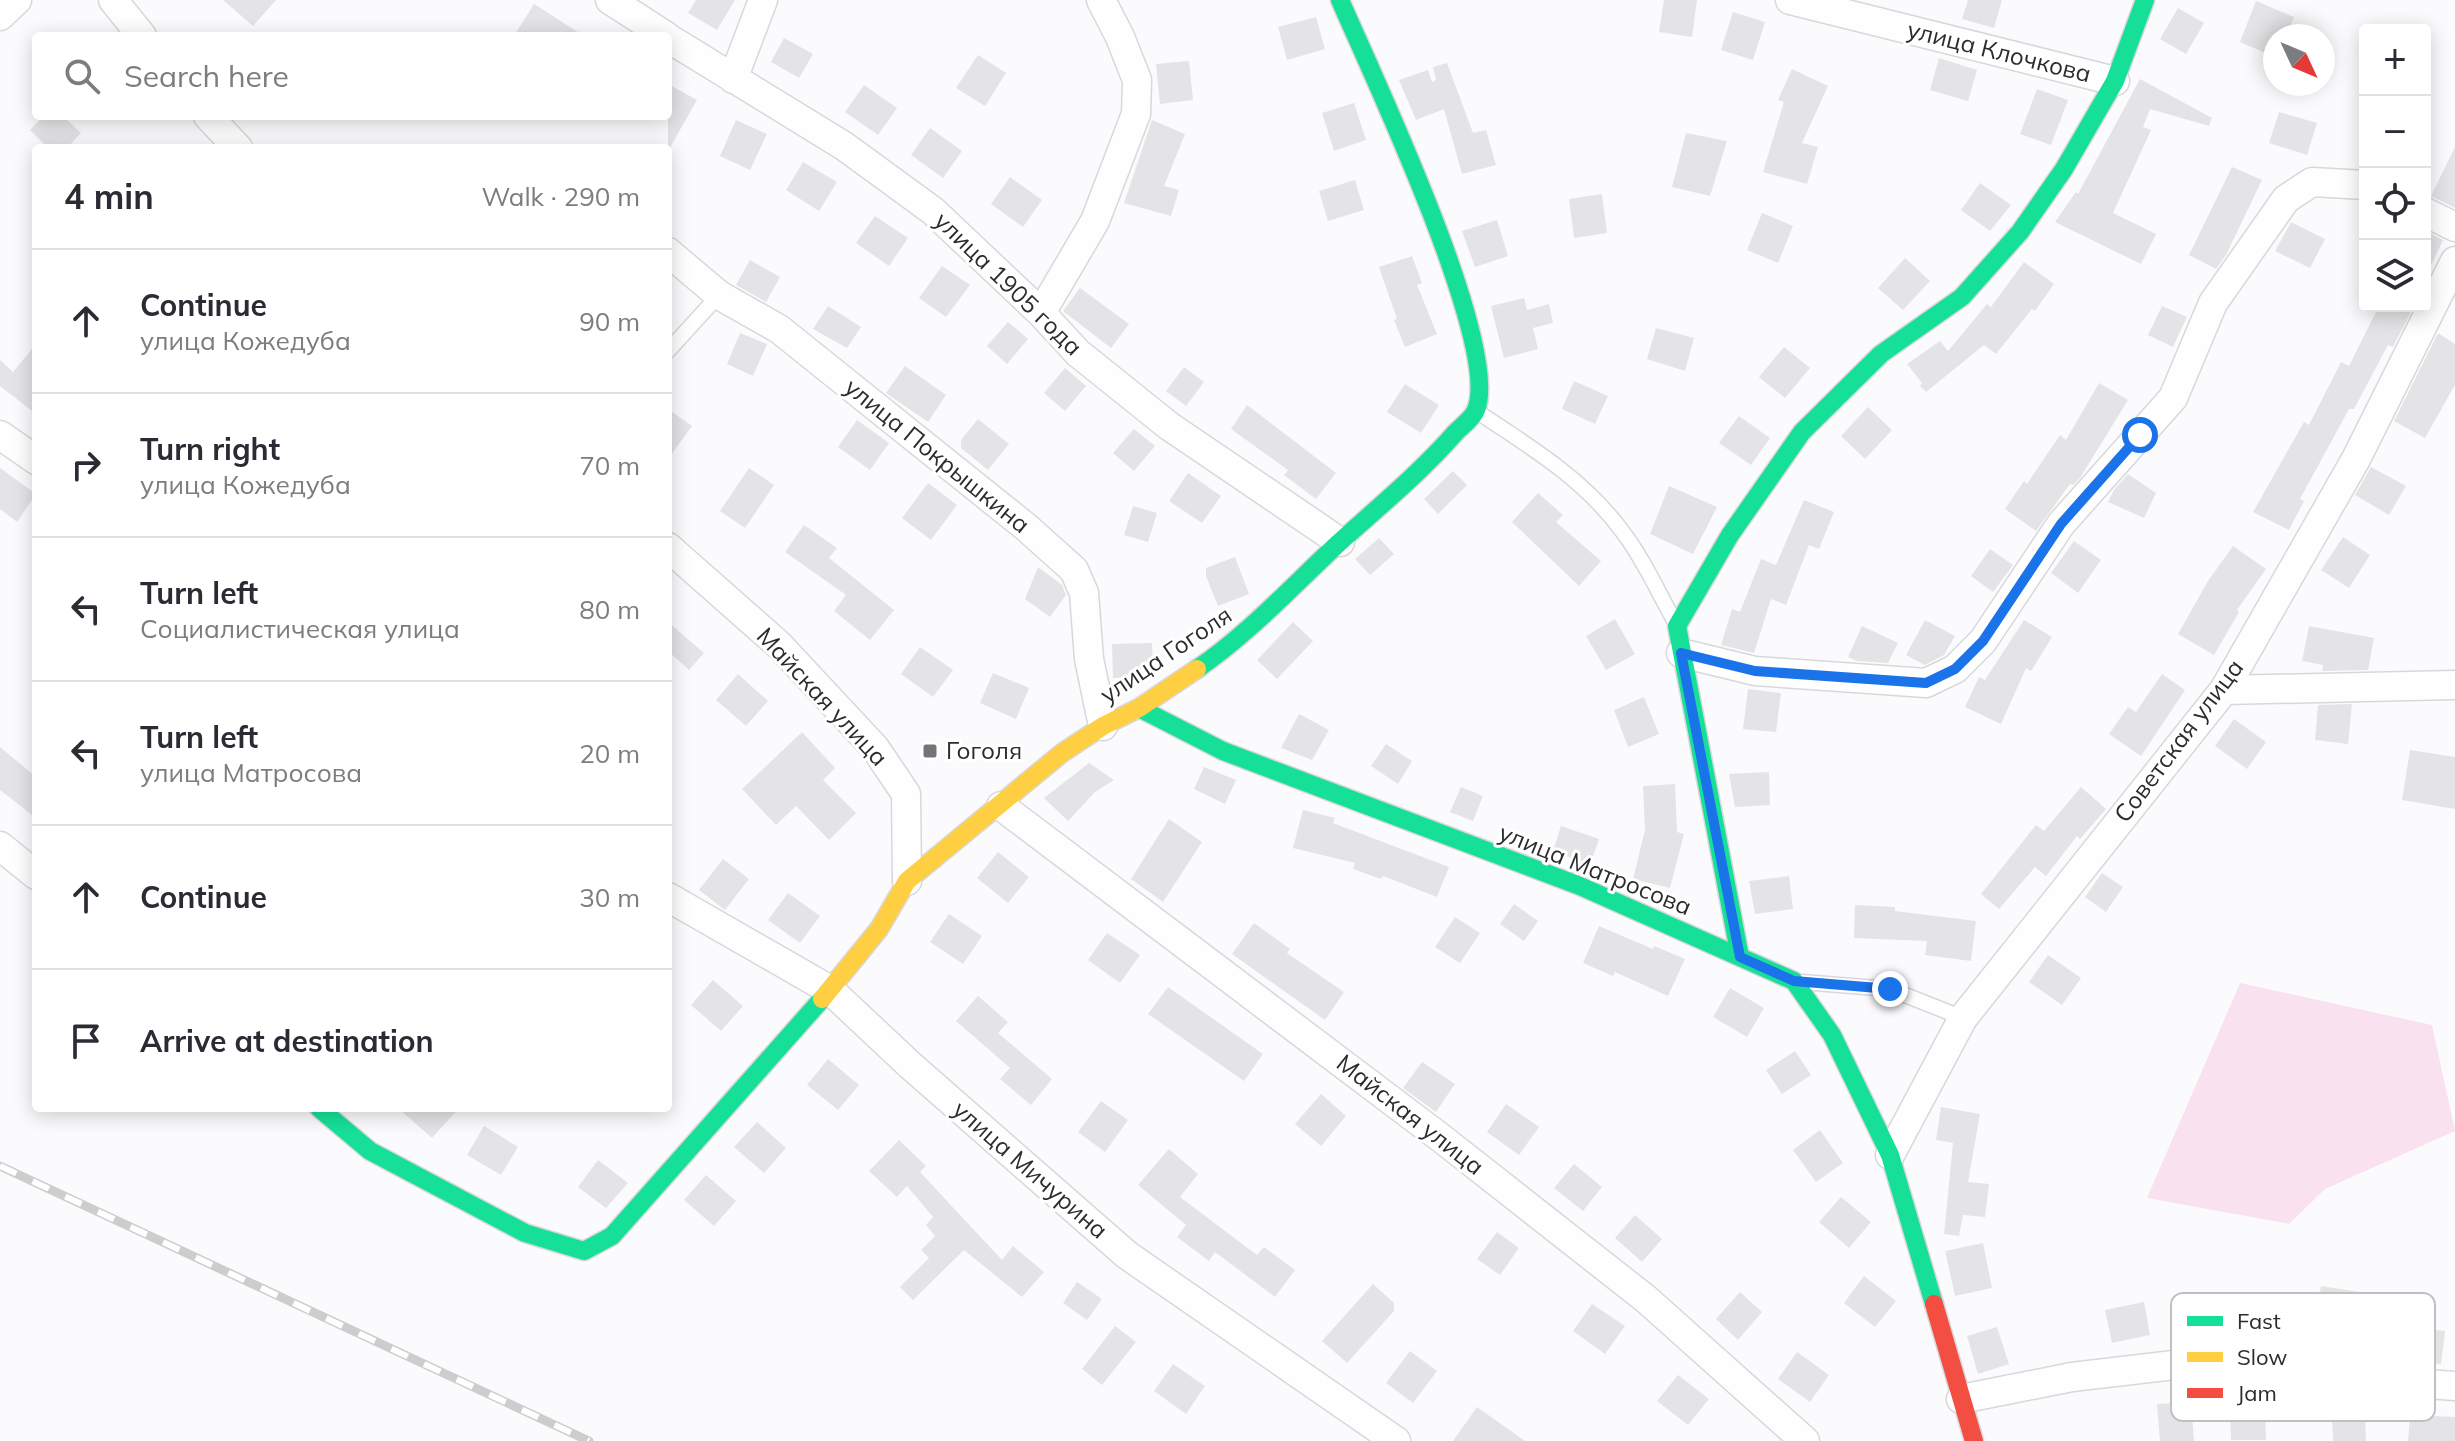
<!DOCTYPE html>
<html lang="en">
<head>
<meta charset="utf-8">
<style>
  body { margin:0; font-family:Mulish,sans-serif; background:#f7f7f7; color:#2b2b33 }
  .controls { position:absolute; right:24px; top:24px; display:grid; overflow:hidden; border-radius:8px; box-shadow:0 4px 20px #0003 }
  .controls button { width:72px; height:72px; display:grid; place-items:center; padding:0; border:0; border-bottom:2px solid #e1e1e2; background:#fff; color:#2b2b33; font:40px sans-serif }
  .compass { position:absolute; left:2263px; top:24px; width:72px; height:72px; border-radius:50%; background:#fff; box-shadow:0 4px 20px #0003; rotate:134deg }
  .stop { position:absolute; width:24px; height:24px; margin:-18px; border:6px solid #1a73e8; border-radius:50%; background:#fff }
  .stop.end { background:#1a73e8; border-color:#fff; box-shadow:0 2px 8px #0008 }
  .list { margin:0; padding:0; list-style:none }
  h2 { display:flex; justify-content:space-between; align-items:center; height:104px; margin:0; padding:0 32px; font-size:34px }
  h2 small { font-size:26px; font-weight:400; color:#7c7c81 }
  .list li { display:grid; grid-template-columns:52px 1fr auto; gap:24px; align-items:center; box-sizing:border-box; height:144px; padding:0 32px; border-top:2px solid #e1e1e2 }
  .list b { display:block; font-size:30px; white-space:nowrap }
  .list p { margin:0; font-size:26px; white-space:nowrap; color:#7c7c81 }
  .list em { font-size:26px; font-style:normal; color:#7c7c81 }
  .icon { flex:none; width:44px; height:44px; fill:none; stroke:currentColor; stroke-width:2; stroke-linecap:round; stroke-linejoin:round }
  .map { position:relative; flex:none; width:2455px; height:1441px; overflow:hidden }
  .search { position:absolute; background:#fff; box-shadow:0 4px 20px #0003; left:32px; top:32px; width:640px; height:88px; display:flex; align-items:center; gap:20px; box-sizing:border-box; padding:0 28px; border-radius:8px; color:#7c7c81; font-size:30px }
  .panel { position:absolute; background:#fff; box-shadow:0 4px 20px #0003; left:32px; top:144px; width:640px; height:968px; border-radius:8px }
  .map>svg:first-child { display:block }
  .green { fill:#fae1ef }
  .building { fill:#e4e4e6 }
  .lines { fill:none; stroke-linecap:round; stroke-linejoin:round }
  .lane-casing { stroke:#d8d8db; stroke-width:17 }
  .street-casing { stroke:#d8d8db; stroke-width:31 }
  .fast-casing { stroke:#d8d8db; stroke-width:21 }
  .slow-casing { stroke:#d8d8db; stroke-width:21 }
  .jam-casing { stroke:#d8d8db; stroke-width:21 }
  .lane { stroke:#fefeff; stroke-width:14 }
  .street { stroke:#fefeff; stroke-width:28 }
  .fast { stroke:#16e098; stroke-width:18 }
  .slow { stroke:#ffcf43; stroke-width:18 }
  .jam { stroke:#f24e42; stroke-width:18 }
  .rail-casing { stroke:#cdcdcd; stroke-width:9 }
  .rail { stroke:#fff; stroke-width:6; stroke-dasharray:18; stroke-linecap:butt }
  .route { stroke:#1a73e8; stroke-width:10 }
  .poi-dot { fill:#747476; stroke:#fff; stroke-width:3 }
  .labels { text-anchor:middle; stroke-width:6; stroke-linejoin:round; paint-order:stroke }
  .street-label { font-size:24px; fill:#2b2c2e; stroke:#fff }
  .poi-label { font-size:24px; fill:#2b2c2e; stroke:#fff; text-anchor:start }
  .key { fill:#fff; stroke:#bfc0c0; stroke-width:2 }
  .key-label { font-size:22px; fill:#2b2c2e }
</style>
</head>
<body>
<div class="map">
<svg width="2455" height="1441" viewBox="0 0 2455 1441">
  <rect width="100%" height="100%" fill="#fbfbfd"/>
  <path class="green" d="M2240 983 2432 1025 2455 1131 2325 1189 2289 1224 2147 1198Z"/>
  <path class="building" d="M223 0H276L253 26Z
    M696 0H735L717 30 688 13Z
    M1664 0H1697L1692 37 1659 32Z
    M1968 0H2002L1994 28 1962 19Z
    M2256 1 2294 17 2286 36H2275V57L2240 42Z
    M534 4 584 36H514Z
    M2178 8 2204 23 2186 54 2160 39Z
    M1733 12 1765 22 1753 60 1721 50Z
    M1316 17 1325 49 1287 60 1278 27Z
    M784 38 813 54 799 78 771 62Z
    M978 55 1006 73 985 106 956 88Z
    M1939 58 1977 70 1968 101 1930 90Z
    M1189 61 1193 100 1160 104 1156 64Z
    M1447 63 1473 133 1486 130 1496 165 1462 174 1444 109 1416 120 1399 80 1428 70 1432 82 1436 80 1433 67Z
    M1792 69 1828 86 1802 143 1818 147 1807 184 1763 172 1784 102 1778 100Z
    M2140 79 2212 118 2209 126 2150 109 2143 127 2151 130 2113 213 2156 234 2141 264 2055 222 2076 192 2078 194Z
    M668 84 697 100 668 151Z
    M864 85 897 108 878 135 845 112Z
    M2037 89 2068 100 2051 145 2020 134Z
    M1354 103 1366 140 1334 151 1322 113Z
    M2279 112 2317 123 2307 155 2269 143Z
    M43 116H63L81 133 67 148H48L30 130Z
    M736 120 767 134 750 170 720 156Z
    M1152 120 1185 134 1164 186 1179 190 1171 216 1124 203Z
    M930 128 962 151 943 178 911 155Z
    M1686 133 1727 141 1710 196 1672 187Z
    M2455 147V208L2431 196Z
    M803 162 837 182 819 211 786 190Z
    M2232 167 2262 180 2226 255 2216 269 2189 255Z
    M1010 177 1042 200 1023 227 991 204Z
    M1355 180 1364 210 1328 221 1319 191Z
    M1980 183 2011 205 1990 231 1961 210Z
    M1602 194 1607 233 1574 238 1569 199Z
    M1762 213 1793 226 1778 263 1747 250Z
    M875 216 908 238 889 266 856 243Z
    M1497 220 1508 256 1475 267 1462 231Z
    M2291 222 2325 239 2310 268 2275 251Z
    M2425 231 2443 240 2425 278Z
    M1412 256 1422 283 1417 285 1437 334 1405 347 1394 320 1397 319 1379 267Z
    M1905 258 1930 281 1903 310 1878 288Z
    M750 260 780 277 766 302 736 285Z
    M2024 262 2054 284 2035 311 2032 309 1996 354 1984 345 1926 392 1920 386 1922 383 1907 364 1940 341 1948 351 1987 304 1991 307Z
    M942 266 970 285 946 317 919 298Z
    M1080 288 1129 324 1111 348 1063 311Z
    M1524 298 1527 310 1549 304 1553 323 1533 328 1538 349 1504 358 1491 306Z
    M828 306 861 327 847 348 813 329Z
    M2162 306 2187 317 2173 347 2148 335Z
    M2379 306H2399L2411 312 2393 347 2388 345 2354 409H2349L2300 499 2304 501 2289 530 2253 512 2304 422 2309 425 2341 362 2349 366Z
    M1008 322 1028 339 1007 364 987 346Z
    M1656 328 1694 338 1685 371 1647 359Z
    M740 333 767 344 753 376 727 364Z
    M2438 333 2455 344V385L2425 438 2394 421Z
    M36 344V414L0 386V360L13 372Z
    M1784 347 1810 368 1785 398 1759 377Z
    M905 366 946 395 928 422 886 393Z
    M1184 367 1204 382 1186 406 1166 391Z
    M1065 368 1086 386 1065 411 1044 393Z
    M1574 381 1608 396 1595 424 1562 409Z
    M2099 383 2128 400 2080 478 2073 485 2070 484 2036 531 2005 509 2024 481 2027 484 2060 435 2066 440Z
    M1405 384 1439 405 1421 433 1387 412Z
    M1247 405 1336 473 1316 499 1284 475 1288 470 1231 429Z
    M1868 407 1892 430 1865 459 1841 436Z
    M668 409 692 426 668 459Z
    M1739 416 1770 438 1751 465 1719 443Z
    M978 419 1009 444 988 470 961 448V440Z
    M857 420 889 443 870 470 838 447Z
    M1134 429 1155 446 1134 471 1113 453Z
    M2371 467 2406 486 2389 515 2355 495Z
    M0 468 36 494 17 522 0 509Z
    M749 468 774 485 745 528 720 511Z
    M1453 471 1467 485 1438 514 1424 499Z
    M1188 473 1221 496 1202 523 1169 501Z
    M2128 474 2156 493 2144 518 2108 502 2114 490Z
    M928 483 957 505 931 540 902 518Z
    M1669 486 1717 507 1693 554 1650 534Z
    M1538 493 1563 515 1556 522 1601 561 1579 586 1512 522Z
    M1804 500 1834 512 1819 549 1809 545 1786 605 1771 599 1754 653 1721 645 1732 609 1740 612 1761 559 1776 565Z
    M1133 506 1157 513 1148 542 1124 535Z
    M804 525 837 548 829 558 894 610 870 640 834 611 846 595 785 552Z
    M2343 537 2370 555 2349 588 2321 570Z
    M1379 538 1394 554 1370 575 1355 559Z
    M2074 541 2101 560 2078 593 2051 573Z
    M2233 546 2266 569 2237 610 2239 612 2214 655 2178 634 2208 581Z
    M1990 549 2013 565 1993 592 1971 576Z
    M1235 557 1249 594 1218 606 1206 576V568Z
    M1038 567 1062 585 1066 595 1050 617 1025 599Z
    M1615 619 1635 654 1606 670 1586 636Z
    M1925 620 1955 636 1944 655 1925 665 1906 655Z
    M2024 620 2052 637 2031 671 2026 668 2001 724 1965 707 1979 677 1985 680Z
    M668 622 704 653 689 670 668 651Z
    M1293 622 1313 641 1277 679 1257 660Z
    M1862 626 1898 643 1888 663 1857 661 1848 657Z
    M2309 626 2374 638 2368 670 2322 671 2323 665 2302 661Z
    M1152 643 1153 671 1144 677 1113 678 1112 644Z
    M920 647 953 670 933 697 901 674Z
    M993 673 1029 688 1016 719 980 703Z
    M738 674 768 701 746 726 716 700Z
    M2162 674 2185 690 2141 756 2109 734 2128 707 2136 712Z
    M1748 689 1781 693 1776 732 1743 729Z
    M1644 697 1659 734 1628 747 1614 710Z
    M2352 704 2348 744 2315 740 2318 705Z
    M1299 714 1329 730 1312 760 1281 748Z
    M2234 719 2266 742 2247 769 2215 746Z
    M802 732 835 768 823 780 856 813 829 840 796 806 776 825 742 789Z
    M1386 744 1412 761 1398 784 1371 766Z
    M0 747 36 777V818L0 790Z
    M2410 750 2455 757V809L2402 800Z
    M1089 763 1114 780 1095 792 1068 821 1044 798Z
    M1204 767 1236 780 1225 804 1194 789Z
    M1769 772 1770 805 1735 807 1729 774Z
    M1675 784 1677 832 1684 834 1670 888 1633 879 1645 830 1643 786Z
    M1461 787 1483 796 1473 821 1450 812Z
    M2081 787 2106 809 2080 839 2077 836 2046 876 2035 867 1999 909 1981 894 2036 825 2044 831Z
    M1303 810 1335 818 1333 823 1449 867 1437 897 1383 876 1381 879 1353 869 1355 863 1293 848Z
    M1169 819 1202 842 1163 902 1131 879Z
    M1561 826 1599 839 1590 865 1553 851Z
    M998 852 1029 877 1008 903 977 878Z
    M723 859 749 879 725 910 699 890Z
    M2102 873 2123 887 2106 912 2085 897Z
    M1789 876 1793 909 1755 914 1749 881Z
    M788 893 820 916 800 943 768 920Z
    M1514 904 1538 921 1524 941 1500 924Z
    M1855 905 1895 907V911L1976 921 1971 961 1925 955 1927 941 1854 938Z
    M949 914 982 936 963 964 930 942Z
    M1455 917 1480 933 1460 963 1435 947Z
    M1254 923 1290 949 1287 953 1344 992 1325 1020 1232 954Z
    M1599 926 1653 949 1654 946 1685 959 1668 996 1615 972 1613 976 1583 963Z
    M1107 933 1140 955 1120 983 1088 960Z
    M2048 955 2081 978 2062 1005 2029 982Z
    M713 980 743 1006 721 1031 691 1005Z
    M1168 987 1263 1054 1244 1081 1148 1014Z
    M1730 988 1764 1008 1747 1037 1713 1017Z
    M978 996 1008 1022 998 1033 1052 1079 1031 1105 1000 1079 1010 1068 956 1021Z
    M1795 1051 1811 1075 1782 1094 1766 1070Z
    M828 1059 859 1085 838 1110 807 1085Z
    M1422 1062 1455 1084 1436 1112 1403 1088Z
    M1321 1094 1346 1116 1321 1146 1295 1124Z
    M1101 1101 1128 1120 1105 1152 1078 1132Z
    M1506 1104 1539 1127 1519 1155 1487 1132Z
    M1941 1107 1980 1114 1968 1182 1989 1184 1985 1217 1963 1215 1959 1236 1944 1234 1953 1143 1936 1140Z
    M398 1108H459L432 1138Z
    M757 1122 786 1148 764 1173 734 1147Z
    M484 1126 518 1147 501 1175 467 1155Z
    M1820 1130 1843 1163 1816 1182 1793 1150Z
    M899 1140 926 1166 920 1172 1002 1260 1013 1246 1044 1272 1022 1297 964 1250 913 1300 900 1287 929 1258 921 1250 935 1236 926 1225 933 1217 907 1186 897 1197 869 1171Z
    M1169 1149 1198 1174 1180 1197 1257 1255 1264 1247 1295 1270 1275 1297 1215 1252 1209 1261 1177 1237 1186 1225 1138 1185Z
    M598 1160 628 1183 606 1208 578 1187Z
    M1574 1164 1602 1187 1583 1211 1554 1188Z
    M706 1175 736 1201 714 1226 684 1200Z
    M1841 1197 1871 1222 1849 1248 1819 1222Z
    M1635 1215 1662 1239 1642 1262 1615 1238Z
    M1497 1232 1519 1248 1500 1275 1477 1259Z
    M1983 1243 1992 1288 1955 1296 1945 1251Z
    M1864 1276 1896 1301 1875 1327 1844 1303Z
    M1077 1282 1102 1299 1087 1320 1063 1303Z
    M1373 1284 1394 1303V1311L1347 1363 1322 1341Z
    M2321 1286 2360 1292 2354 1325 2315 1318Z
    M1740 1292 1762 1312 1738 1340 1716 1319Z
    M2144 1302 2150 1335 2112 1343 2105 1310Z
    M1592 1304 1625 1326 1605 1354 1573 1331Z
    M1115 1326 1136 1342 1102 1385 1082 1369Z
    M1997 1327 2009 1364 1978 1374 1967 1336Z
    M2405 1327 2445 1331 2441 1364 2402 1361Z
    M1410 1351 1437 1371 1413 1403 1386 1383Z
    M1797 1352 1829 1375 1810 1402 1778 1379Z
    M1173 1364 1205 1386 1186 1414 1154 1391Z
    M1678 1375 1709 1399 1688 1425 1657 1401Z
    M2191 1402 2194 1441H2160L2157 1404Z
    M1477 1407 1525 1441H1453Z
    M2230 1411H2265L2266 1440H2231Z
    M2365 1412 2366 1441H2333L2332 1414Z
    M2410 1415 2455 1417V1441H2408Z"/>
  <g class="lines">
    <defs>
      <path id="lane" d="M668 351 719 295
        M1476 411C1529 446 1584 479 1622 531 1643 558 1658 592 1675 622
        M1802 982 1890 989 1963 1018"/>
      <path id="street" d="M113 0 142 36
        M610 0 666 36
        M1790 0 2115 81
        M0 16 17 0
        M668 38 844 146 933 211 1041 313 1078 353 1169 426 1340 542
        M733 79 763 0
        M208 116 238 148
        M2425 212 2455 227
        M668 252 719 295 779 329 1026 527 1074 570 1084 593 1089 659 1103 726
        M1041 313 1095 221 1136 114 1137 80 1120 37 1101 0
        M0 435 36 460
        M668 547 779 645 875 748 906 794 907 881
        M1681 653 1755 671 1926 683 1955 669 1983 641 2061 524 2173 398 2213 303 2286 199 2312 182 2365 185
        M2224 690 2455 685
        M1001 806 1441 1138 1646 1299 1805 1441
        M0 846 36 875
        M668 897 830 990 910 1065 1127 1255 1396 1441
        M1890 1155 1963 1018 2224 690 2356 459 2455 261
        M1961 1399 2072 1377 2242 1357 2386 1381 2455 1386"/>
      <path id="fast" d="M1197 669C1251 632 1294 584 1342 540 1381 505 1421 472 1456 432 1462 426 1473 418 1476 410 1502 346 1371 72 1340 0
        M1139 708 1223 751 1580 886 1794 981 1832 1035 1890 1155 1934 1304
        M1740 957 1677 626 1730 535 1802 432 1881 354 1962 297 2020 232 2064 169 2115 81 2145 0
        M319 1108 370 1151 525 1233 584 1251 612 1236 822 999"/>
      <path id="slow" d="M822 999 879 929 907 881 1062 753 1103 726 1139 708 1197 669"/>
      <path id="jam" d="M1934 1304 1974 1441"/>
    </defs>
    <use href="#lane" class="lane-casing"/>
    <use href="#street" class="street-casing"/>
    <use href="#fast" class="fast-casing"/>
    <use href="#slow" class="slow-casing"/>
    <use href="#jam" class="jam-casing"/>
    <use href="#lane" class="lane"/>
    <use href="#street" class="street"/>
    <use href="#fast" class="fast"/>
    <use href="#slow" class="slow"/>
    <use href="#jam" class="jam"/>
    <defs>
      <path id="rail" d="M0 1166 589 1441"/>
    </defs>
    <use href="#rail" class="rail-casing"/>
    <use href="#rail" class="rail"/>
  </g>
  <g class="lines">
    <path class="route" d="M1890 989 1794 981 1740 957 1681 653 1755 671 1926 683 1955 669 1983 641 2061 524 2140 435"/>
  </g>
  <rect class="poi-dot" x="922" y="743" width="16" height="16" rx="4"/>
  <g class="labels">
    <g class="street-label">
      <text transform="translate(1999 52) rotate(14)" y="8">улица Клочкова</text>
      <text transform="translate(1008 284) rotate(44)" y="8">улица 1905 года</text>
      <text transform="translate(937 456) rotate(39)" y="8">улица Покрышкина</text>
      <text transform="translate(1166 655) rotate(-34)" y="8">улица Гоголя</text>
      <text transform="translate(822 697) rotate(47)" y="8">Майская улица</text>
      <text transform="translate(2179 741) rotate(-53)" y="8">Советская улица</text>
      <text transform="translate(1595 870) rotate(22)" y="8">улица Матросова</text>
      <text transform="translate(1410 1115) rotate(38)" y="8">Майская улица</text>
      <text transform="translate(1030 1170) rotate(41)" y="8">улица Мичурина</text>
    </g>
    <g class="poi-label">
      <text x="946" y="759">Гоголя</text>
    </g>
  </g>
  <rect x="2171" y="1293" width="264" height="128" rx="12" class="key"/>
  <rect x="2187" y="1316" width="36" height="10" fill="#16e098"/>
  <rect x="2187" y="1352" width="36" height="10" fill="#ffcf43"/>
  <rect x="2187" y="1388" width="36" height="10" fill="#f24e42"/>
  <g class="key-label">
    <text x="2237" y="1329">Fast</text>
    <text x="2237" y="1365">Slow</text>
    <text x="2237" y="1401">Jam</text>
  </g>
</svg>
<div class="controls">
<button>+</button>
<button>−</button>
<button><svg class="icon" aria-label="locate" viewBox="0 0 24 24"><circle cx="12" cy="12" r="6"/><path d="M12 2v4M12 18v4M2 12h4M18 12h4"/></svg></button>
<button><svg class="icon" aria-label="layers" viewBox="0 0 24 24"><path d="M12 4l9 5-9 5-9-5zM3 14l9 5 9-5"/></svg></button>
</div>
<svg class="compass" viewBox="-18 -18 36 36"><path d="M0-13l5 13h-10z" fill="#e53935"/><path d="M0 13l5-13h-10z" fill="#7c7c81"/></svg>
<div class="stop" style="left:2140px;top:435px"></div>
<div class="stop end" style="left:1890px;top:989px"></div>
<div class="search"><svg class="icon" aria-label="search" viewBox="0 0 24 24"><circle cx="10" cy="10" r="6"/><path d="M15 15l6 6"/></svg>Search here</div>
<section class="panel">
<h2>4 min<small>Walk · 290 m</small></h2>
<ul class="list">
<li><svg class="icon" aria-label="ahead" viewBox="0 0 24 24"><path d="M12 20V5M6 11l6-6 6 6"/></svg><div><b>Continue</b><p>улица Кожедуба</p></div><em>90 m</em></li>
<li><svg class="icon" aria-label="right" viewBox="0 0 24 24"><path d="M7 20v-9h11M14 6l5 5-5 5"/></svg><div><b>Turn right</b><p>улица Кожедуба</p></div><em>70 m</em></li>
<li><svg class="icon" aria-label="left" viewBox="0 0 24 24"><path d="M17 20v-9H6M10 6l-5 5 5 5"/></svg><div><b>Turn left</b><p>Социалистическая улица</p></div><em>80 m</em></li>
<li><svg class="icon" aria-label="left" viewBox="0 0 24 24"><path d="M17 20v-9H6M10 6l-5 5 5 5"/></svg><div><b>Turn left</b><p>улица Матросова</p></div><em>20 m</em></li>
<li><svg class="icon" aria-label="ahead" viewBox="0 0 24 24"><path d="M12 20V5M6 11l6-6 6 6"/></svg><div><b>Continue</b></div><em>30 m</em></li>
<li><svg class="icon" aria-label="arrive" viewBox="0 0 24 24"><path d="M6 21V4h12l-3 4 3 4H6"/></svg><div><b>Arrive at destination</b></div></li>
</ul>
</section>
</div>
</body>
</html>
